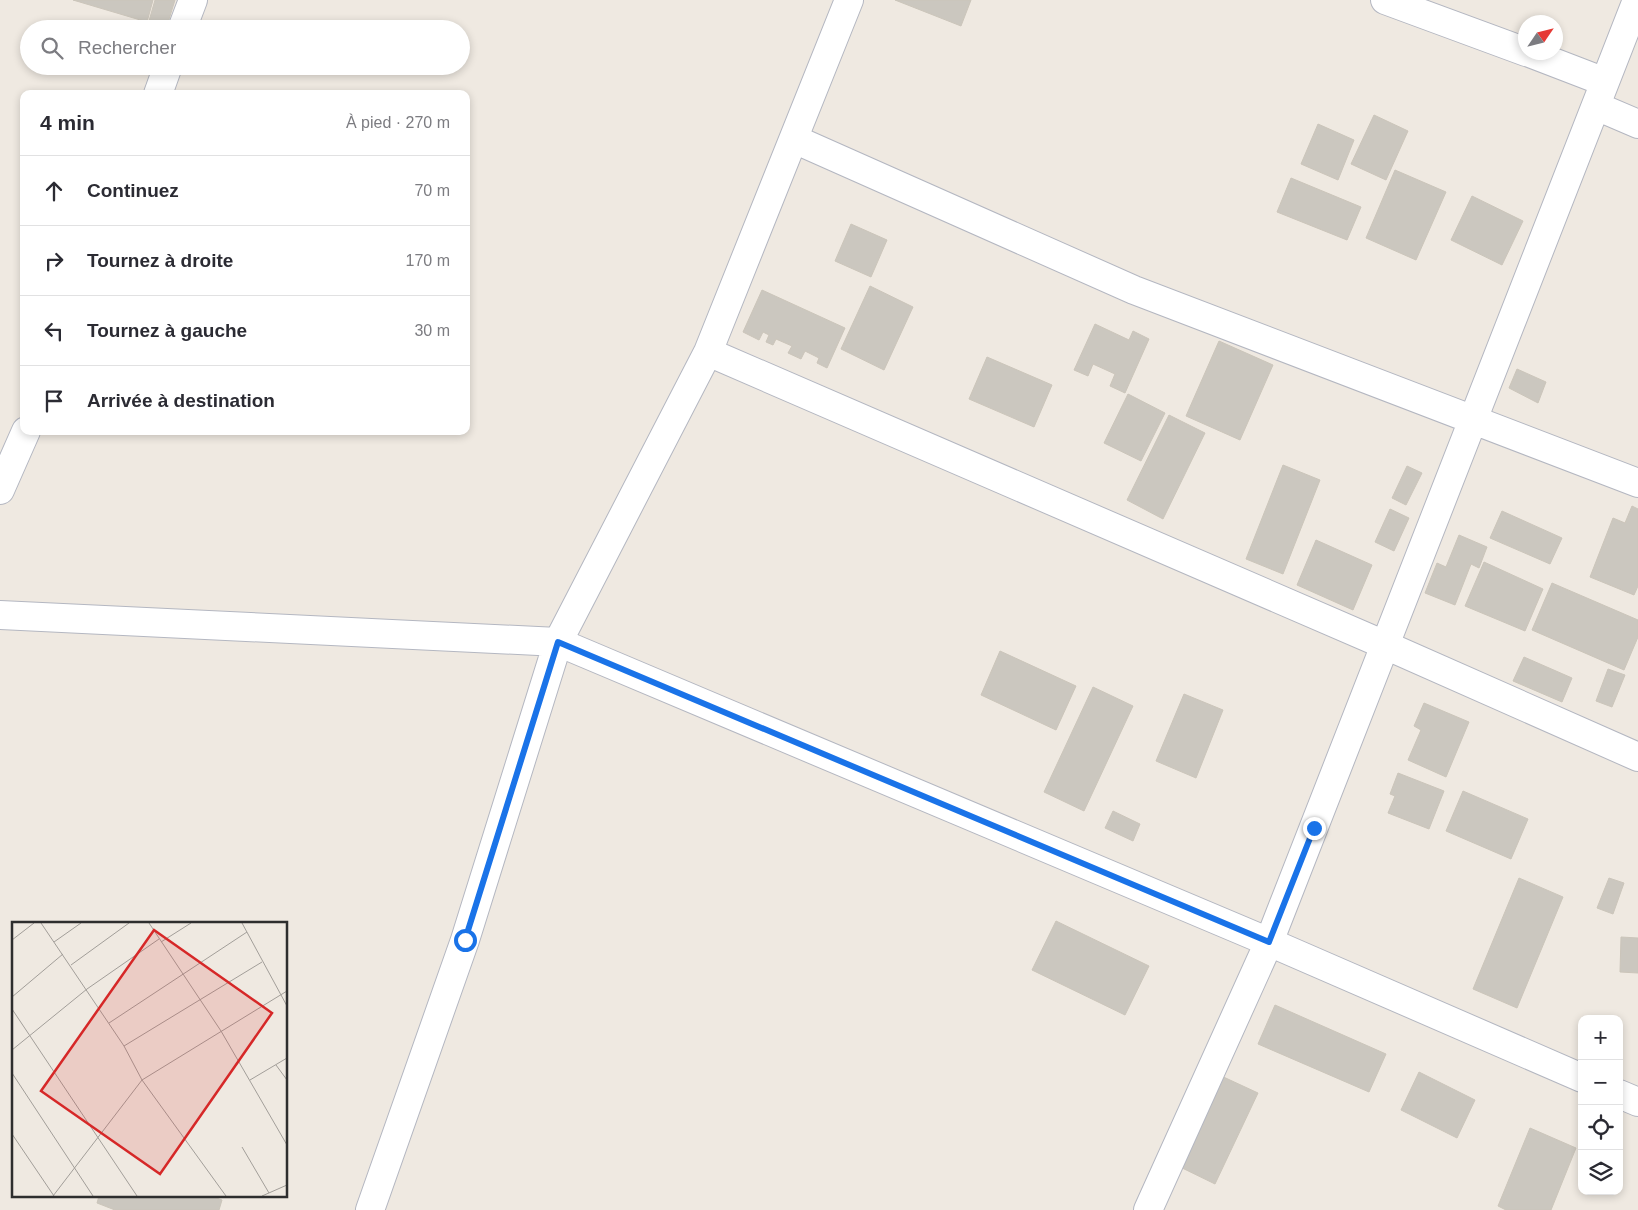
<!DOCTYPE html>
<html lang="fr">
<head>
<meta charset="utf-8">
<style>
  body { margin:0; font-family:Helvetica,sans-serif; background:#f7f7f7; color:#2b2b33 }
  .controls { position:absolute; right:15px; bottom:15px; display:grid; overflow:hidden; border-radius:10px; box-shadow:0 2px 8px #0003 }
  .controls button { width:45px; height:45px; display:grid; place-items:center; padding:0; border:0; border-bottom:1px solid #e1e1e2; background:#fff; color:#2b2b33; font:25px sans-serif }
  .compass { position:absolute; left:1518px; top:15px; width:45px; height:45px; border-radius:50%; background:#fff; box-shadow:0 2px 8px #0003; rotate:55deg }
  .stop { position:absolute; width:15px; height:15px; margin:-11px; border:4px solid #1a73e8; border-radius:50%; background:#fff }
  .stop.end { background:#1a73e8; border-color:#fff; box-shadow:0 1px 5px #0008 }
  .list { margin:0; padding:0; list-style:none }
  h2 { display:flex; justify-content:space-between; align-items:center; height:65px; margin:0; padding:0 20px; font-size:21px }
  h2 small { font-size:16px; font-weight:400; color:#7c7c81 }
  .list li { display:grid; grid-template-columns:32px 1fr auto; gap:15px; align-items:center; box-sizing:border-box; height:70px; padding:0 20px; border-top:1px solid #e1e1e2 }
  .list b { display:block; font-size:19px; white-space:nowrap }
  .list em { font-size:16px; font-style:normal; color:#7c7c81 }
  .icon { flex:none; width:28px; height:28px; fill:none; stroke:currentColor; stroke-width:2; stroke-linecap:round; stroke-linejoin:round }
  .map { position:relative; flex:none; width:1638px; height:1210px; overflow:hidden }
  .search { position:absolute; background:#fff; box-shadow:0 2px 8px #0003; left:20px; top:20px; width:450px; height:55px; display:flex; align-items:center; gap:12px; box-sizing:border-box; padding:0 18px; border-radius:28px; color:#7c7c81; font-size:19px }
  .panel { position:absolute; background:#fff; box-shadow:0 2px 8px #0003; left:20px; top:90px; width:450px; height:345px; border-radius:10px }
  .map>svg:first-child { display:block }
  .building { fill:#cbc7bf; stroke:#cbc5ba }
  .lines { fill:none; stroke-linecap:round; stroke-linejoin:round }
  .minor-casing { stroke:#b4b7c1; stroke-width:30 }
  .minor { stroke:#fff; stroke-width:28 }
  .route { stroke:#1a73e8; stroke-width:6 }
  .inset-road { fill:none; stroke:#a29e99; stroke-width:1 }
  .view { fill:#d62828; fill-opacity:0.15; stroke:#d62828; stroke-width:2.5 }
  .inset-edge { fill:none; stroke:#2e2e2e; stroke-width:2.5 }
</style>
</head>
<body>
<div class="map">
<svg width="1638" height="1210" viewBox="0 0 1638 1210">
  <rect width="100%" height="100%" fill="#efe9e1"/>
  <path class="building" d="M73 0H153L147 22Z
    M155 0H175L166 29 147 28Z
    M895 0H971L961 26Z
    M1374 115 1408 131 1386 180 1351 164Z
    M1318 124 1354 140 1338 180 1301 164Z
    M1395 170 1446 192 1416 260 1366 238Z
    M1291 178 1361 207 1347 240 1277 212Z
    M1472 196 1523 221 1502 265 1451 240Z
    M851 224 887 240 871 277 835 261Z
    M870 286 913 307 884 370 841 349Z
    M762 290 845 328 827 368 817 363 819 358 805 351 801 359 788 353 792 346 776 339 773 345 766 342 769 335 763 332 759 340 743 332Z
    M1095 324 1129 340 1133 331 1149 339 1125 393 1110 386 1115 374 1093 364 1088 376 1074 370Z
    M1219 341 1273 365 1240 440 1186 416Z
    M987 357 1052 385 1034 427 969 399Z
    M1517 369 1546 382 1538 403 1509 388Z
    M1128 394 1165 413 1141 461 1104 443Z
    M1169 415 1205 433 1163 519 1127 500Z
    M1283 465 1320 480 1283 574 1246 559Z
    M1407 466 1422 473 1406 505 1392 498Z
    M1632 506 1638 509V586L1634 595 1590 577 1613 518 1625 523Z
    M1390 509 1409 518 1394 551 1375 542Z
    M1502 511 1562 538 1550 564 1490 538Z
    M1459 535 1487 547 1479 568 1471 564 1455 605 1425 593 1437 563 1446 567Z
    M1316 540 1372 565 1353 610 1297 585Z
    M1484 562 1543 589 1525 631 1465 606Z
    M1552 583 1638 620V637L1624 670 1532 630Z
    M1000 651 1076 686 1056 730 981 695Z
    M1524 657 1572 678 1562 702 1513 681Z
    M1608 669 1625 675 1612 707 1596 701Z
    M1093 687 1133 706 1084 811 1044 792Z
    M1184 694 1223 710 1196 778 1156 761Z
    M1424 703 1469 722 1446 777 1408 760 1421 730 1414 726Z
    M1398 773 1444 791 1429 829 1388 813 1395 796 1390 794Z
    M1463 791 1528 819 1511 859 1446 831Z
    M1113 811 1140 824 1133 841 1105 828Z
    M1519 878 1563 897 1517 1008 1473 989Z
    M1609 878 1624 883 1613 914 1597 908Z
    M1056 921 1149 966 1125 1015 1032 970Z
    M1621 937 1638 938V973L1620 972Z
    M1275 1005 1386 1054 1369 1092 1258 1044Z
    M1419 1072 1475 1100 1457 1138 1401 1110Z
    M1217 1074 1258 1093 1215 1184 1174 1164Z
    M1530 1128 1576 1148 1551 1210H1506L1498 1206Z
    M99 1196H211L222 1200 219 1210H115L97 1203Z"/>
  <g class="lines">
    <defs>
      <path id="minor" d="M1385 0 1526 52
        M182 29 193 0
        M1527 52 1605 82
        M158 94 168 66
        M1596 106 1638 124
        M794 139 1134 290 1638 483
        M708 352 1385 645 1638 757
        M0 490 26 431
        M0 615 558 642 1269 942 1582 1078
        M1619 1094 1638 1102
        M370 1210 465 940 558 642 708 352 849 0
        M1148 1210 1269 942 1637 0"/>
    </defs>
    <use href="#minor" class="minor-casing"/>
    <use href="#minor" class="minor"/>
  </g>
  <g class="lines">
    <path class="route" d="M465 940 558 642 1269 942 1314 828"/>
  </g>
  <g transform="translate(12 922)">
    <rect width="275" height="275" fill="#efe9e1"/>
    <path class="inset-road" d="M29 1 112 124 130 158 214 274M137 1 209 109 275 223M230 1 275 84M0 18 22 1M42 20 69 1M149 20 179 1M59 43 117 1M0 75 51 32M0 87 125 274M97 101 235 10M112 124 250 40M0 128 75 67 147 17M264 143 275 158M0 151 81 274M238 158 275 136M0 212 42 274M230 225 257 271M41 274 130 158 275 69M250 274 275 263"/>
    <path class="view" d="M142 8 260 91 148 252 29 169Z"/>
    <rect width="275" height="275" class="inset-edge"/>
  </g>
</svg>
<div class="controls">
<button>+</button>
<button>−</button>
<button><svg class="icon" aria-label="locate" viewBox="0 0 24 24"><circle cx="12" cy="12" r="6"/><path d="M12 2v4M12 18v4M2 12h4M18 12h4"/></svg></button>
<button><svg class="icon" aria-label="layers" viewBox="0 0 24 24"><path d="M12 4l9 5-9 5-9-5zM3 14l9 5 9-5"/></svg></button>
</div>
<svg class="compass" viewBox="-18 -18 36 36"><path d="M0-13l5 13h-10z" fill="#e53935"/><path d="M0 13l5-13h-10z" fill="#7c7c81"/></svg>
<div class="stop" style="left:465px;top:940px"></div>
<div class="stop end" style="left:1314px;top:828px"></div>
<div class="search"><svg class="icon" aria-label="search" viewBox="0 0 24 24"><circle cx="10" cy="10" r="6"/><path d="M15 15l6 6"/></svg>Rechercher</div>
<section class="panel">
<h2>4 min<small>À pied · 270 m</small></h2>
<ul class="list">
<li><svg class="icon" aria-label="ahead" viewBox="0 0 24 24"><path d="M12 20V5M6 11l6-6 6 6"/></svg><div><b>Continuez</b></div><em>70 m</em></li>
<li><svg class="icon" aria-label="right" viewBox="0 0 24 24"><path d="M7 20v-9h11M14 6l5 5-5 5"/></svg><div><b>Tournez à droite</b></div><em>170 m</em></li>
<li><svg class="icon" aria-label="left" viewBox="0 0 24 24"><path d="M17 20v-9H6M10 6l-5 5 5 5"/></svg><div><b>Tournez à gauche</b></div><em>30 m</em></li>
<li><svg class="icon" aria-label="arrive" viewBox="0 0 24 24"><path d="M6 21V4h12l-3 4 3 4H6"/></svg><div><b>Arrivée à destination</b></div></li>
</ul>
</section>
</div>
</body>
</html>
